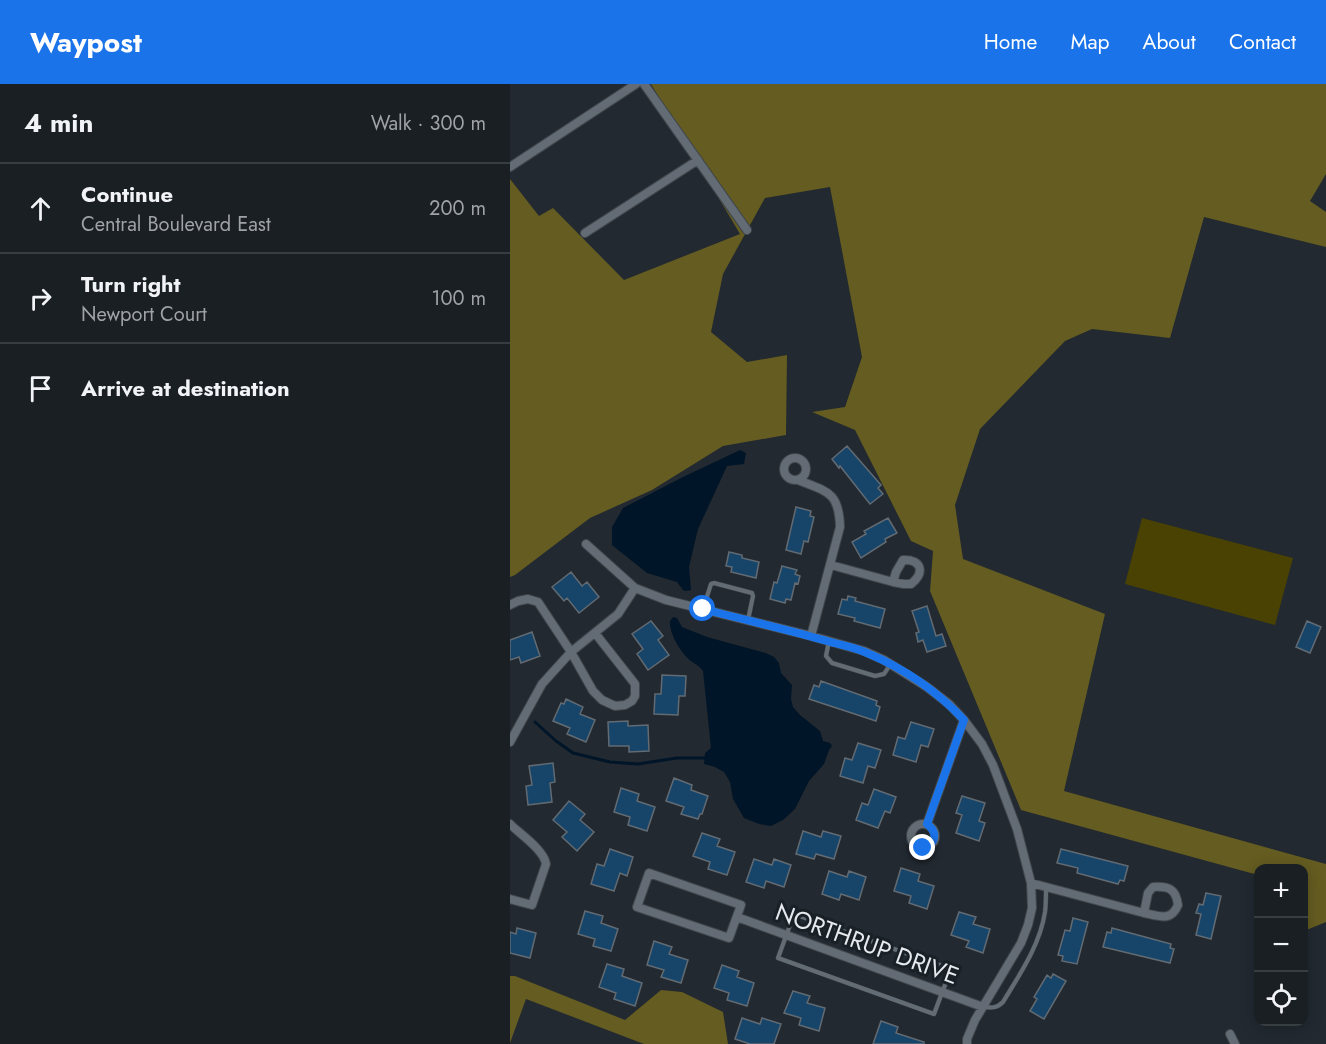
<!DOCTYPE html>
<html lang="en">
<head>
<meta charset="utf-8">
<style>
  body { margin:0; font-family:Jost,sans-serif; background:#23272c; color:#f1f3f6 }
  .controls { position:absolute; right:18px; bottom:18px; display:grid; overflow:hidden; border-radius:12px; box-shadow:0 3px 15px #0003 }
  .controls button { width:54px; height:54px; display:grid; place-items:center; padding:0; border:0; border-bottom:2px solid #383d41; background:#1a1f24; color:#f1f3f6; font:30px sans-serif }
  .stop { position:absolute; width:18px; height:18px; margin:-14px; border:4px solid #1a73e8; border-radius:50%; background:#fff }
  .stop.end { background:#1a73e8; border-color:#fff; box-shadow:0 2px 6px #0008 }
  .list { margin:0; padding:0; list-style:none }
  h2 { display:flex; justify-content:space-between; align-items:center; height:78px; margin:0; padding:0 24px; font-size:26px }
  h2 small { font-size:20px; font-weight:400; color:#9fa2a6 }
  .list li { display:grid; grid-template-columns:39px 1fr auto; gap:18px; align-items:center; box-sizing:border-box; height:90px; padding:0 24px; border-top:2px solid #383d41 }
  .list b { display:block; font-size:22px; white-space:nowrap }
  .list p { margin:0; font-size:20px; white-space:nowrap; color:#9fa2a6 }
  .list em { font-size:20px; font-style:normal; color:#9fa2a6 }
  .icon { flex:none; width:33px; height:33px; fill:none; stroke:currentColor; stroke-width:2; stroke-linecap:round; stroke-linejoin:round }
  .map { position:relative; flex:none; width:816px; height:960px; overflow:hidden }
  header { display:flex; align-items:center; gap:36px; box-sizing:border-box; height:84px; padding:0 30px; background:#1a73e8; color:#fff }
  header strong { font-size:28px }
  nav { display:flex; gap:33px; margin-inline-start:auto; font-size:21px }
  main { display:flex }
  aside { flex:1; background:#1a1f24 }
  .map>svg:first-child { display:block }
  .green { fill:#494203 }
  .forest { fill:#645c20 }
  .water { fill:#001528 }
  .lines { fill:none; stroke-linecap:round; stroke-linejoin:round }
  .stream { stroke:#001528; stroke-width:3 }
  .building { fill:#17456a; stroke:#626a72; stroke-width:1.5 }
  .lane-casing { stroke:#40464c; stroke-width:5 }
  .street-casing { stroke:#40464c; stroke-width:10 }
  .lane { stroke:#636c74; stroke-width:4 }
  .street { stroke:#636c74; stroke-width:8 }
  .route { stroke:#1a73e8; stroke-width:8 }
  .labels { text-anchor:middle; stroke-width:6; stroke-linejoin:round; paint-order:stroke }
  .street-label { font-size:24px; fill:#e6eaef; stroke:#192026 }
</style>
</head>
<body>
<header>
<strong>Waypost</strong>
<nav><a>Home</a><a>Map</a><a>About</a><a>Contact</a></nav>
</header>
<main>
<aside>
<h2>4 min<small>Walk · 300 m</small></h2>
<ul class="list">
<li><svg class="icon" aria-label="ahead" viewBox="0 0 24 24"><path d="M12 20V5M6 11l6-6 6 6"/></svg><div><b>Continue</b><p>Central Boulevard East</p></div><em>200 m</em></li>
<li><svg class="icon" aria-label="right" viewBox="0 0 24 24"><path d="M7 20v-9h11M14 6l5 5-5 5"/></svg><div><b>Turn right</b><p>Newport Court</p></div><em>100 m</em></li>
<li><svg class="icon" aria-label="arrive" viewBox="0 0 24 24"><path d="M6 21V4h12l-3 4 3 4H6"/></svg><div><b>Arrive at destination</b></div></li>
</ul>
</aside>
<div class="map">
<svg width="816" height="960" viewBox="0 0 816 960">
  <rect width="100%" height="100%" fill="#222930"/>
  <path class="green" d="M632 434 783 474 765 541 615 500Z"/>
  <path class="forest" d="M141 0H816V90L800 117 816 128V163L694 133 660 254 582 245 555 257 470 345 445 421 453 475 595 530 554 707 816 780V838L794 847V784H748V791L511 726 420 507 423 467 401 457 345 346 302 328 335 323 352 273 320 103 255 114 213 190 201 248 237 278 277 271 276 351 213 362 142 406 80 434 5 491 0 493V95L29 132 43 124 114 196 230 150Z
    M0 892H5L115 936 151 906 172 908 213 928 218 960H134L16 915 0 959Z"/>
  <path class="water" d="M230 366 236 369 234 380 217 382 188 445 179 483 181 506 176 507 173 506 167 498 137 489 102 461V443L113 424 173 393Z
    M163 533 167 534 172 543 197 553 256 569 264 573 269 579 271 589 282 601 281 615 283 623 290 631 310 647 313 657 320 659 322 662 319 666 314 680 299 697 285 725 273 736 261 742 249 740 234 734 223 715 220 698 214 688 205 683 194 680 195 669 201 664 193 587C189 581 186 581 181 577 171 569 159 550 160 537Z"/>
  <g class="lines">
    <path class="stream" d="M25 638 46 657 63 669 100 678 128 680 167 674H195"/>
  </g>
  <path class="building" d="M337 362 371 401 368 404 373 410 360 420 330 382 329 384 322 375Z
    M286 423 301 427 300 432 304 433 298 458 294 457 291 470 276 466Z
    M378 434 387 449 375 455 376 458 351 474 342 458 356 450 354 447Z
    M219 468 232 471V474L249 478 246 494 221 488 222 483 216 482Z
    M272 482 287 486 285 490 290 492 288 500 285 499 281 516 276 515 275 519 260 515 264 498 267 499Z
    M61 488 72 502 77 498 89 513 69 529 57 514 54 517 42 503Z
    M338 512 346 514 345 517 375 525 370 544 344 537 345 534 328 530 332 515 337 516Z
    M417 522 426 552 432 550 436 562 417 568 413 556 408 558 406 549 409 548 402 527Z
    M141 537 153 552 148 556 159 571 138 586 127 570 133 565 122 550Z
    M797 537 811 543 800 569 786 563Z
    M22 548 30 572 11 579 9 573 0 576V556Z
    M152 591 176 592 175 612H169L168 631 144 630 145 610H151Z
    M311 597 367 617 366 621 370 623 366 637 299 615 304 601 309 603Z
    M56 615 73 623 70 630 85 636 76 658 57 650 60 644 43 637 51 619 54 620Z
    M118 637V642L138 641 139 667 119 668V662H99L98 638Z
    M401 638 424 645 418 663 411 661 406 678 383 671 388 653 395 655Z
    M348 659 371 666 365 684 358 682 353 699 330 692 335 674 342 676Z
    M43 679 45 698 40 699 42 718 18 721 16 702 22 701 19 682Z
    M164 694 182 701 181 706 198 712 192 730H190L188 735 171 730 174 723 156 717Z
    M111 704 129 710 127 717 145 723 137 747 118 741 120 733 104 728Z
    M364 705 386 713 380 729 375 727 368 744 346 736 352 719 358 721Z
    M452 712 475 719 469 737 475 739 469 757 446 749 452 731 446 729Z
    M59 717 75 730 70 736 84 748 67 767 52 753 57 748 43 736Z
    M293 747 311 753 313 747 331 752 324 775 306 770 304 775 286 770Z
    M192 749 210 755 207 762 225 768 217 791 198 785 200 778 183 772Z
    M100 765 123 773 117 792 110 789 104 807 81 800 87 780 94 782Z
    M551 765 618 782 614 797 610 796 608 800 567 789 568 784 547 779Z
    M244 775 262 781 264 775 281 781 274 803 256 797 254 804 236 798Z
    M391 784 410 790 408 797 424 802 417 825 399 819 401 812 384 807Z
    M319 787 337 793 339 787 356 793 349 816 331 810 329 816 312 810Z
    M696 809 711 812 701 855 686 851 691 830 686 829 689 820 693 821Z
    M75 827 93 832 91 839 108 845 101 867 83 862 85 855 68 850Z
    M449 828 466 833 463 840 480 845 473 869 456 863 459 857 441 851Z
    M563 834 578 838 567 880 552 877 553 872 548 871 555 846 560 847Z
    M7 844 26 849 20 874 0 869V848L6 850Z
    M602 844 661 860 660 864 664 865 660 879 593 863 597 848 601 849Z
    M144 857 162 863 159 870 178 876 171 899 151 893 154 886 137 881Z
    M97 880 114 885 112 892 132 899 125 922 104 915 106 909 89 903Z
    M212 881 229 887 227 893 244 899 237 922 217 916 219 909 204 904Z
    M543 890 556 897 534 935 520 927 527 915 524 913 537 891 541 894Z
    M283 907 300 912 297 919 315 924 309 947 289 941 291 934 274 929Z
    M232 934 250 940 252 934 271 940 264 960H240L225 955Z
    M371 937 388 943 386 949 414 958V960H363Z"/>
  <g class="lines">
    <defs>
      <path id="lane" d="M193 525 201 500 204 499 242 509 243 512 238 536
        M319 557 316 572 322 579 365 592 374 590 380 581
        M284 830 441 885 424 930 268 874Z
        M474 923C482 924 487 924 493 918 510 890 530 861 535 828 536 820 536 812 536 804"/>
      <path id="street" d="M134 0 237 146
        M0 83 126 0
        M75 149 188 76
        M274 385a11 11 0 1 1 22 0a11 11 0 1 1-22 0Z
        M288 396C318 408 329 408 330 443L301 552
        M76 460 125 504 156 516 301 552 354 567 374 576 417 603 439 620 454 636 472 660 483 681 507 745 521 799 522 824 518 841 511 859 465 936 457 955V960
        M321 481 383 498 394 500H401C415 489 412 475 393 476L386 488 383 498
        M0 521 8 517 18 515 28 518 61 568 83 607 92 616 105 622 115 621 122 617 125 612V600L85 549
        M0 658 32 600 61 568 108 530 125 504
        M401 752a12 12 0 1 1 24 0a12 12 0 1 1-24 0Z
        M0 740C10 750 34 766 36 780L22 821 0 815
        M417 740 454 636
        M139 789 231 821 219 854 127 823Z
        M521 799 634 829
        M643 803C659 802 666 805 668 821 661 838 649 832 634 829L638 809Z
        M227 833 473 923
        M720 950 725 960"/>
    </defs>
    <use href="#lane" class="lane-casing"/>
    <use href="#street" class="street-casing"/>
    <use href="#lane" class="lane"/>
    <use href="#street" class="street"/>
  </g>
  <g class="lines">
    <path class="route" d="M193 525C235 536 276 545 317 557 330 561 344 563 357 569 393 584 427 607 454 636L417 740C428 748 426 761 413 764"/>
  </g>
  <g class="labels">
    <g class="street-label">
      <text transform="translate(357 860) rotate(20)" y="8">NORTHRUP DRIVE</text>
    </g>
  </g>
</svg>
<div class="controls">
<button>+</button>
<button>−</button>
<button><svg class="icon" aria-label="locate" viewBox="0 0 24 24"><circle cx="12" cy="12" r="6"/><path d="M12 2v4M12 18v4M2 12h4M18 12h4"/></svg></button>
</div>
<div class="stop" style="left:193px;top:525px"></div>
<div class="stop end" style="left:413px;top:764px"></div>
</div>
</main>
</body>
</html>
